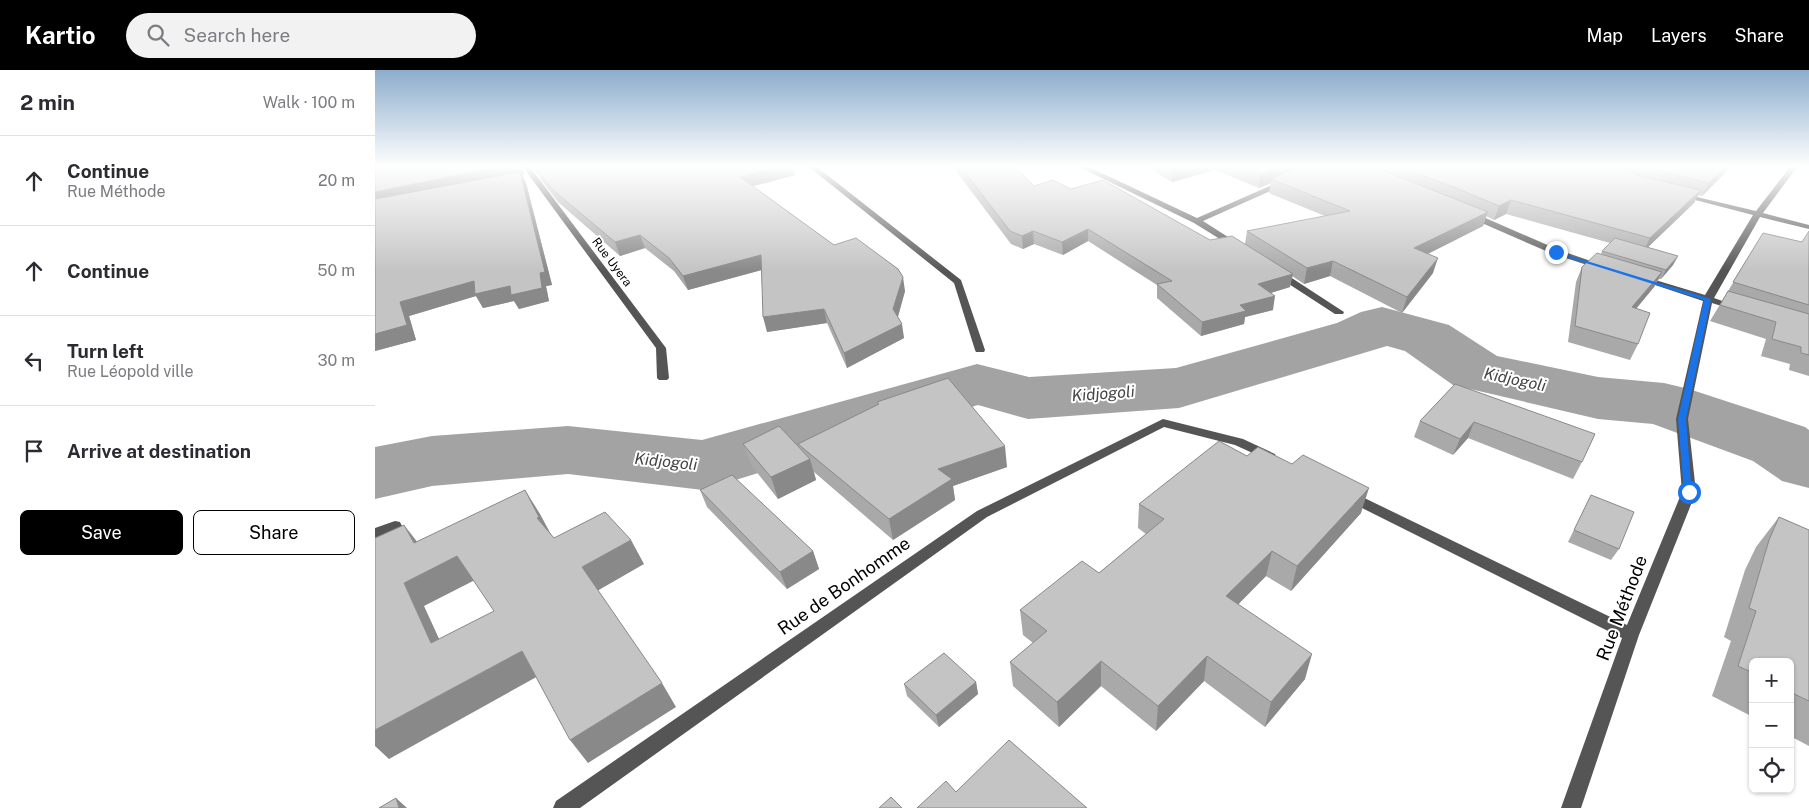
<!DOCTYPE html>
<html lang="en">
<head>
<meta charset="utf-8">
<style>
  body { margin:0; font-family:"Public Sans",sans-serif; background:#f2f2f3; color:#2b2b33 }
  .controls { position:absolute; right:15px; bottom:15px; display:grid; overflow:hidden; border-radius:8px; box-shadow:0 1px 4px #0004 }
  .controls button { width:45px; height:45px; display:grid; place-items:center; padding:0; border:0; border-bottom:1px solid #e1e1e2; background:#fff; color:#2b2b33; font:25px sans-serif }
  .stop { position:absolute; width:15px; height:15px; margin:-11px; border:4px solid #1a73e8; border-radius:50%; background:#fff }
  .stop.end { background:#1a73e8; border-color:#fff; box-shadow:0 1px 5px #0008 }
  .list { margin:0; padding:0; list-style:none }
  h2 { display:flex; justify-content:space-between; align-items:center; height:65px; margin:0; padding:0 20px; font-size:21px }
  h2 small { font-size:16px; font-weight:400; color:#7c7c81 }
  .list li { display:grid; grid-template-columns:32px 1fr auto; gap:15px; align-items:center; box-sizing:border-box; height:90px; padding:0 20px; border-top:1px solid #e1e1e2 }
  .list b { display:block; font-size:19px; white-space:nowrap }
  .list p { margin:0; font-size:16px; white-space:nowrap; color:#7c7c81 }
  .list em { font-size:16px; font-style:normal; color:#7c7c81 }
  .actions { display:flex; gap:10px; padding:15px 20px }
  .actions a { flex:1; padding:11px 0; border:1px solid #000; border-radius:8px; text-align:center; font-size:18px; color:#000 }
  .actions .main { background:#000; color:#fff }
  .icon { flex:none; width:28px; height:28px; fill:none; stroke:currentColor; stroke-width:2; stroke-linecap:round; stroke-linejoin:round }
  .map { position:relative; flex:none; width:1434px; height:738px; overflow:hidden }
  header { display:flex; align-items:center; gap:30px; box-sizing:border-box; height:70px; padding:0 25px; background:#000; color:#fff }
  header strong { font-size:24px }
  nav { display:flex; gap:28px; margin-inline-start:auto; font-size:18px }
  .search { width:350px; height:45px; background:#f2f2f3; display:flex; align-items:center; gap:12px; box-sizing:border-box; padding:0 18px; border-radius:28px; color:#7c7c81; font-size:19px }
  main { display:flex }
  aside { flex:1; background:#fff }
  .map>svg:first-child { display:block }
  .lines { fill:none; stroke-linecap:round; stroke-linejoin:round }
  .river { fill:#a3a3a3; fill-rule:evenodd }
  .minor { fill:#555; fill-rule:evenodd }
  .wall { fill:#a9a9a9 }
  .shaded-wall { fill:#898989 }
  .building { fill:#c4c4c4; stroke:#898989; fill-rule:evenodd }
  .route { fill:#1a73e8 }
  .labels { text-anchor:middle; stroke-width:4; stroke-linejoin:round; paint-order:stroke }
  .far-street-label { font-size:12px; fill:#000; stroke:#fff }
  .water-label { font-size:16px; font-style:italic; fill:#444; stroke:#fff }
  .near-street-label { font-size:18px; fill:#000; stroke:#fff }
</style>
</head>
<body>
<header>
<strong>Kartio</strong>
<div class="search"><svg class="icon" aria-label="search" viewBox="0 0 24 24"><circle cx="10" cy="10" r="6"/><path d="M15 15l6 6"/></svg>Search here</div>
<nav><a>Map</a><a>Layers</a><a>Share</a></nav>
</header>
<main>
<aside>
<h2>2 min<small>Walk · 100 m</small></h2>
<ul class="list">
<li><svg class="icon" aria-label="ahead" viewBox="0 0 24 24"><path d="M12 20V5M6 11l6-6 6 6"/></svg><div><b>Continue</b><p>Rue Méthode</p></div><em>20 m</em></li>
<li><svg class="icon" aria-label="ahead" viewBox="0 0 24 24"><path d="M12 20V5M6 11l6-6 6 6"/></svg><div><b>Continue</b></div><em>50 m</em></li>
<li><svg class="icon" aria-label="left" viewBox="0 0 24 24"><path d="M17 20v-9H6M10 6l-5 5 5 5"/></svg><div><b>Turn left</b><p>Rue Léopold ville</p></div><em>30 m</em></li>
<li><svg class="icon" aria-label="arrive" viewBox="0 0 24 24"><path d="M6 21V4h12l-3 4 3 4H6"/></svg><div><b>Arrive at destination</b></div></li>
</ul>
<div class="actions"><a class="main">Save</a><a>Share</a></div>
</aside>
<div class="map">
<svg width="1434" height="738" viewBox="0 0 1434 738">
  <rect width="100%" height="100%" fill="#fff"/>
  <g class="lines">
    <path class="river" d="M1007 237 1074 255 1122 286 1223 307 1289 313 1314 319 1430 357 1434 360V418L1407 411 1378 391 1278 354 1223 349 1078 315 1030 281 1012 276 804 338 653 349 603 335 328 420 193 404 57 416 0 429V377L57 366 193 356 327 370 602 294 654 307 801 298 962 253 986 242Z"/>
    <path class="minor" d="M148 97H155L291 278 294 308 292 310H284L282 308 281 278Z
      M434 97H442L586 210 610 280 609 282H601L600 280 579 213Z
      M704 97H714L822 148 906 111 913 113 828 151 864 174 865 176 861 179 819 153Z
      M1415 97H1422L1388 143 1434 155V159L1385 147 1339 228 1367 238 1362 241 1337 233 1313 349 1321 422 1264 565 1206 738H1186L1247 568 969 429 967 426 969 423H979L1252 555 1307 422 1301 349 1328 231 1262 209 1267 206 1330 225 1378 145 1301 125 1305 123 1381 141Z
      M1093 143H1099L1184 180 1233 197 1228 200 1178 184 1093 147Z
      M903 200 906 201 969 242 968 244H960L900 205V201Z
      M788 349 868 369 900 384 901 387 895 391 860 375 789 357 612 447 205 738H178L181 731 602 441Z
      M20 451 25 452 27 456 25 460 0 469V458Z"/>
  </g>
  <path class="wall" d="M0 97H147L151 105 148 102 149 105H147L151 113 177 215 171 216 174 231 144 239 139 231 108 238 101 226 34 246 41 270 0 281Z
    M157 97H418L420 105 378 116 459 175 530 221 523 247 529 268 472 298 452 253 392 262 387 200 313 220 299 201 270 178 245 186 183 132 166 110 163 102 161 103Z
    M578 97H640L659 116 696 119 835 170 870 174 872 161 950 146 894 123 896 113 884 118 840 100 797 112 772 97H1356L1327 126 1323 125 1319 133 1273 177 1303 186 1298 195 1286 209H1284L1279 217 1261 239 1263 274 1255 290 1193 272 1201 212 1207 197 1226 184 1227 181 1235 173 1131 144 1119 150 1111 146 1108 156 1053 184 1058 203 1027 243 955 206 929 214 917 206 915 217 896 223 898 240 870 247 869 254 826 266 782 228V215L713 171 688 185 659 174 648 179 636 174Z
    M1434 161V306L1414 300 1415 294 1386 286 1391 269 1335 251 1388 163 1427 172Z
    M1080 314 1207 392 1198 409 1093 368 1078 385 1039 367 1045 351Z
    M502 332 632 397 578 416 580 430 518 470 439 402 441 410 403 429 376 395 368 374 424 378 423 374 503 335Z
    M872 386 986 443 916 521 891 506 863 534 930 609 890 657 829 611 781 661 726 616 684 657 638 616 635 592 658 573 648 565 645 540 724 503 771 464 763 458 764 434Z
    M325 420 438 481 444 499 412 519 332 437Z
    M1216 425 1244 479 1236 490 1193 472Z
    M1404 447 1434 460V676L1415 666V592H1378V647L1337 626 1356 571 1349 567 1370 500 1381 477Z
    M601 612 603 624 564 657 532 626 529 614Z"/>
  <path class="shaded-wall" d="M124 97H146L148 102 149 105H147L151 113 177 215 171 216 174 231 144 239 139 231 108 238 101 226 34 246 41 270 0 281V264L25 232 99 211 135 216 167 218 0 135V122Z
    M158 97H186L161 99 163 102 161 103Z
    M402 97H418L420 105 368 119 365 107Z
    M805 97H840V100L797 112 798 99Z
    M903 97H930L896 109V113L884 118 885 105Z
    M1350 97H1356L1327 126 1334 113Z
    M1326 120 1319 133 1268 182 1275 168Z
    M1136 130 1131 144 1119 150 1124 136Z
    M1113 142 1108 156 1034 193 1039 178Z
    M713 159V171L688 185 687 172Z
    M658 161 659 174 648 179 647 166Z
    M265 165 270 178 245 186 240 172Z
    M386 185 390 199 313 220 308 206Z
    M1303 186 1298 195 1286 209 1291 200Z
    M1063 188 1058 203 1027 243 1032 227Z
    M958 191 955 206 929 214 932 198Z
    M1287 202 1279 217 1249 253 1257 237Z
    M918 204 915 217 881 227 883 214Z
    M528 207 530 221 521 253 518 239Z
    M900 226 898 240 870 247 869 254 826 266 827 252 865 235Z
    M449 239 452 253 392 262 388 247Z
    M527 254 529 268 472 298 469 283Z
    M1099 352 1093 368 1078 385 1085 369Z
    M630 376 632 397 578 416 580 430 518 470 514 449 563 399Z
    M435 389 441 410 403 429 396 407Z
    M994 418 986 443 916 521 922 496Z
    M150 420 165 444 179 470 162 448Z
    M29 455 47 478 39 473Z
    M256 470 269 494 222 521 207 497Z
    M438 481 444 499 412 519 405 502Z
    M897 481 891 506 847 551 851 526Z
    M82 486 100 510 49 536 77 597 56 573 29 513Z
    M147 581 165 605 14 689 0 676V660Z
    M937 584 930 609 890 657 896 632Z
    M832 586 829 611 781 661 783 636Z
    M726 591V616L684 657 682 632Z
    M601 612 603 624 564 657 561 645Z
    M287 613 301 637 213 693 195 670Z
    M21 728 32 738H24Z"/>
  <path class="building" d="M0 97H124L0 122Z
    M166 97H402L365 107 459 175 481 168 523 199 528 207 518 239 527 254 469 283 449 239 388 247 386 185 308 206 294 188 265 165 240 172 178 120 161 99Z
    M586 97H640L659 116 678 110 696 119 728 110 835 170 857 166 918 204 883 214 900 226 865 235 871 241 827 252 782 214 797 211 713 159 687 172 658 161 647 166 635 161Z
    M795 97H805L798 99Z
    M866 97H903L885 105Z
    M923 97H999L1113 142 1039 178 1063 188 1032 227 958 191 932 198 872 161 975 141 896 109Z
    M1024 97H1242L1265 106 1326 120 1275 168 1136 130 1124 136 1076 116Z
    M1270 97H1350L1334 113Z
    M145 102 170 202 165 203 167 218 136 225 135 216 100 224 99 211 25 232 32 255 0 264V129Z
    M1434 161V235L1358 212 1388 163 1427 172Z
    M1240 168 1303 186 1291 200 1227 181Z
    M1222 183 1287 202 1257 237 1275 243 1263 274 1200 256 1207 197Z
    M1353 221 1434 244V285L1426 283V277L1397 269 1401 252 1345 235Z
    M573 308 630 376 563 399 577 409 514 449 423 374 504 334 502 332Z
    M1080 314 1220 364 1207 392 1099 352 1085 369 1045 351Z
    M404 356 435 389 396 407 368 374Z
    M844 371 872 386 883 377 917 394 928 385 994 418 922 496 897 481 851 526 937 584 896 632 832 586 783 636 726 591 682 632 635 592 672 561 645 540 707 491 724 503 789 449 764 434Z
    M357 405 438 481 405 502 325 420Z
    M150 420 164 447 162 448 179 468 230 442 256 470 207 497 287 613 195 670 147 581 0 660V468L29 455 39 473ZM82 486 119 541 56 573 29 513Z
    M1216 425 1259 442 1244 479 1199 460Z
    M1404 447 1434 460V631L1415 622V592H1378V603L1363 596 1381 541 1374 538 1394 470Z
    M569 583 601 612 561 645 529 614Z
    M634 670 712 738H542L571 711 581 722Z
    M516 727 527 738H504Z
    M21 728 24 738H4Z"/>
  <linearGradient id="sky" x2="0" y2="1"><stop stop-color="#8cadcc"/><stop offset="0.48" stop-color="#fff"/><stop offset="1" stop-color="#fff" stop-opacity="0"/></linearGradient>
  <rect width="1434" height="201" fill="url(#sky)"/>
  <path class="route" d="M1179 181 1336 229 1311 349 1317 424H1311L1309 422 1303 349 1329 230 1179 183Z"/>
  <g class="labels">
    <g class="far-street-label">
      <text transform="translate(237 192) rotate(53)" y="4">Rue Uyera</text>
    </g>
    <g class="water-label">
      <text transform="translate(1140 309) rotate(12)" y="6">Kidjogoli</text>
      <text transform="translate(728 323) rotate(-4)" y="6">Kidjogoli</text>
      <text transform="translate(291 391) rotate(6)" y="6">Kidjogoli</text>
    </g>
    <g class="near-street-label">
      <text transform="translate(469 516) rotate(-35)" y="6">Rue de Bonhomme</text>
      <text transform="translate(1247 538) rotate(-69)" y="6">Rue Méthode</text>
    </g>
  </g>
</svg>
<div class="controls">
<button>+</button>
<button>−</button>
<button><svg class="icon" aria-label="locate" viewBox="0 0 24 24"><circle cx="12" cy="12" r="6"/><path d="M12 2v4M12 18v4M2 12h4M18 12h4"/></svg></button>
</div>
<div class="stop" style="left:1314px;top:422px"></div>
<div class="stop end" style="left:1181px;top:182px"></div>
</div>
</main>
</body>
</html>
